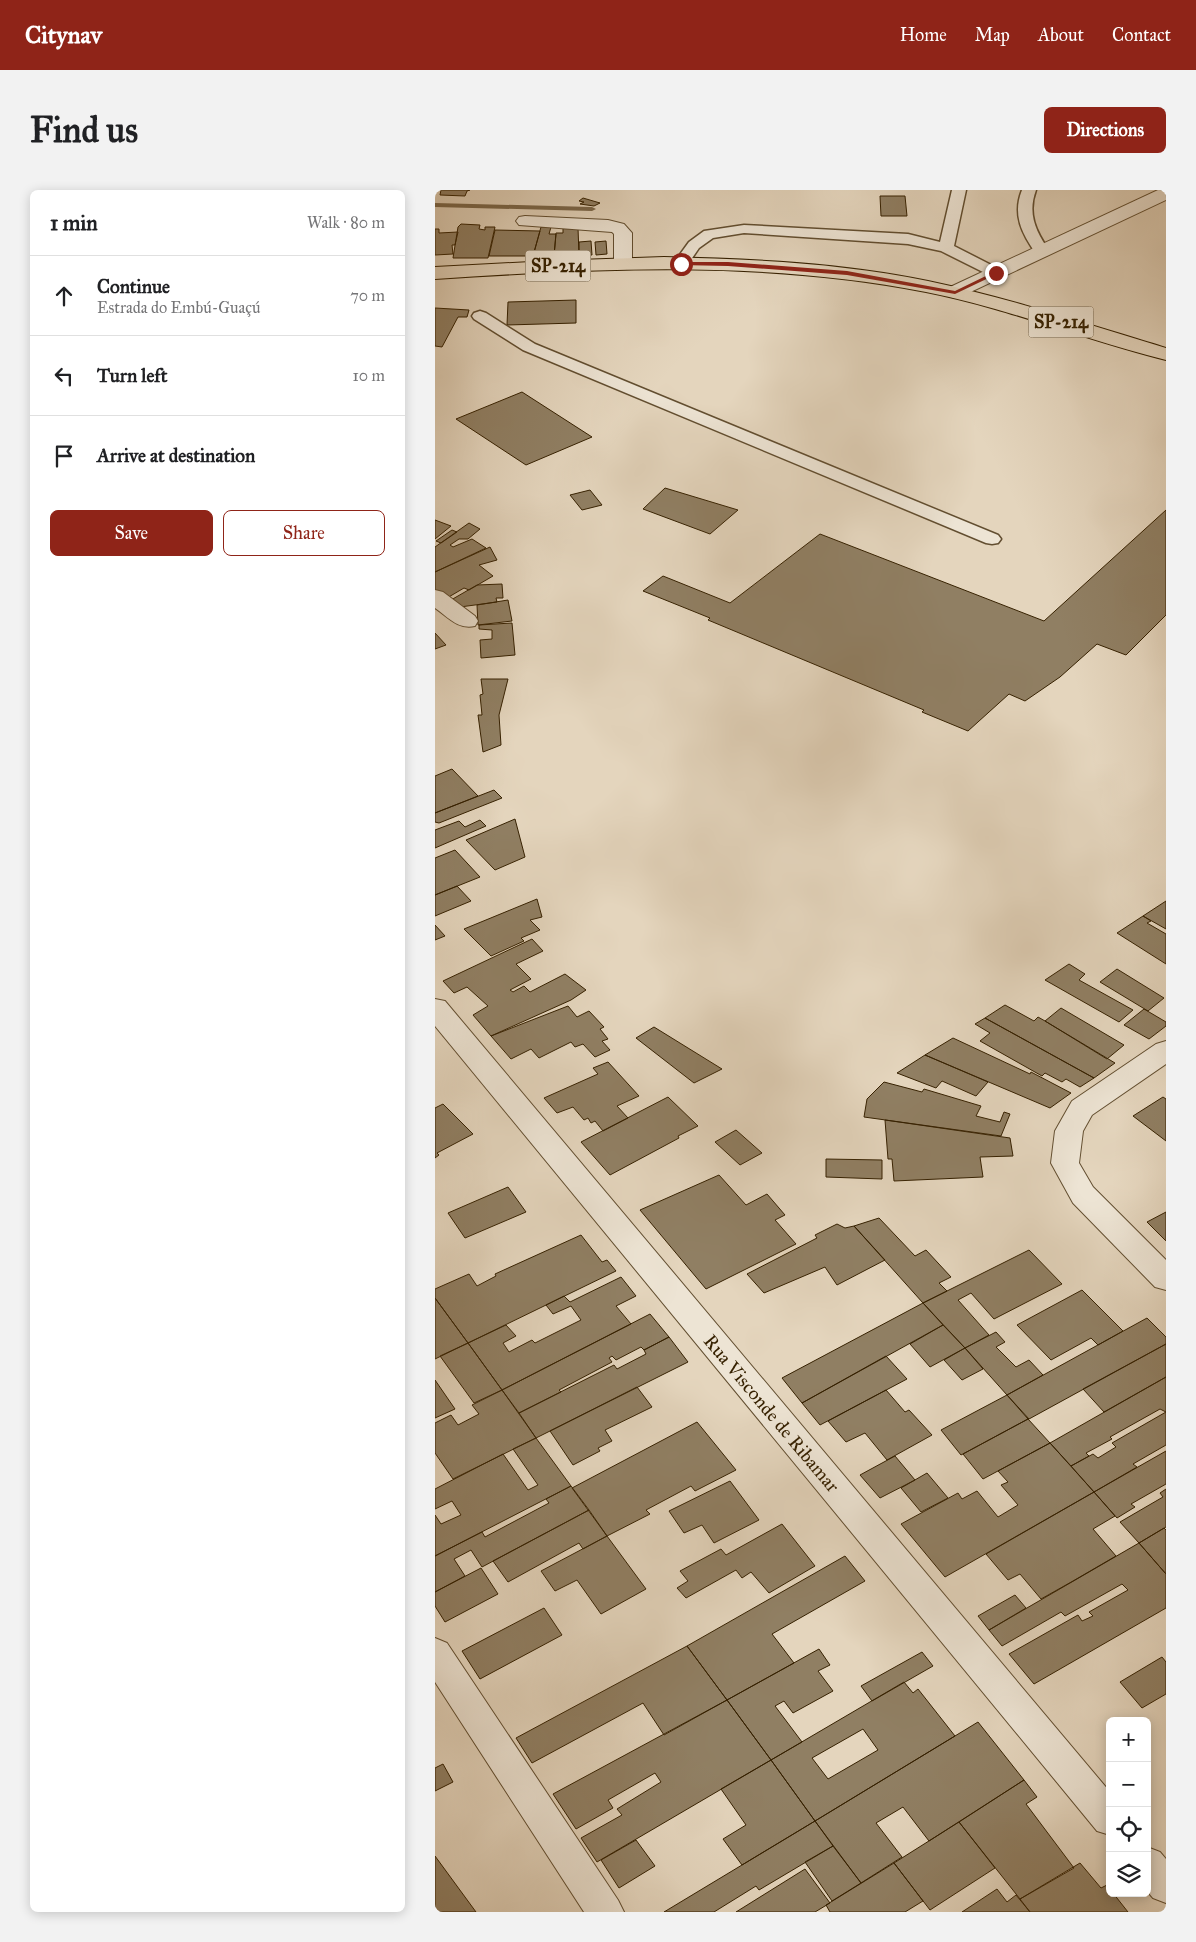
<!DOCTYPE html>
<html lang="en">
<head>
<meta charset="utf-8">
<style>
  body { margin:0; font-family:"IM FELL Great Primer",serif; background:#f2f2f2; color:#202124 }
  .controls { position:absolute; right:15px; bottom:15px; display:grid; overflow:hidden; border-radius:8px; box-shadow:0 2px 12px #0003 }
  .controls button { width:45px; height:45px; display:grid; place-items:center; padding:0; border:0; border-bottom:1px solid #e0e0e0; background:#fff; color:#202124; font:25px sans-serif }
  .stop { position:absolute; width:15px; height:15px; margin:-11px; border:4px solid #8f2418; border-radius:50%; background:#fff }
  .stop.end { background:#8f2418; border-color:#fff; box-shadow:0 1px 5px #0008 }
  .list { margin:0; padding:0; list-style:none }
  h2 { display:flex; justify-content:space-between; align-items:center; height:65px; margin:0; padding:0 20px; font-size:21px }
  h2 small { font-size:16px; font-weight:400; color:#757577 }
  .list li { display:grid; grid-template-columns:32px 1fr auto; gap:15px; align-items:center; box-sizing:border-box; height:80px; padding:0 20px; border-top:1px solid #e0e0e0 }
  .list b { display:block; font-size:19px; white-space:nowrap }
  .list p { margin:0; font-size:16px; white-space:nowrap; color:#757577 }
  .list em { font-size:16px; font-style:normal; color:#757577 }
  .actions { display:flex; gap:10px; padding:15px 20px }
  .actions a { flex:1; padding:11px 0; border:1px solid #8f2418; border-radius:8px; text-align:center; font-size:18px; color:#8f2418 }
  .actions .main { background:#8f2418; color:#fff }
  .icon { flex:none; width:28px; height:28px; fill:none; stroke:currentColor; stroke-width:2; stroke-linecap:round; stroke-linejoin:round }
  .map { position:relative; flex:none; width:731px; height:1722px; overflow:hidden; border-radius:8px }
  header { display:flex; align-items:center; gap:30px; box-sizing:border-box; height:70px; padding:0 25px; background:#8f2418; color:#fff }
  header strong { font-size:24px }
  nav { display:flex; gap:28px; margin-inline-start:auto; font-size:18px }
  .intro { display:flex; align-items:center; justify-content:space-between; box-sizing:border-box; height:120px; padding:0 30px }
  h1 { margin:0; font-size:35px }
  .button { padding:12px 22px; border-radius:8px; background:#8f2418; color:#fff; font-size:18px; font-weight:700 }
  main { display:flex; gap:30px; padding:0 30px }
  aside { flex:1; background:#fff; border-radius:8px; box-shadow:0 2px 12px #0003 }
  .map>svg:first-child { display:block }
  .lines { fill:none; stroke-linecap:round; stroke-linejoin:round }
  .stream { fill:#7b684b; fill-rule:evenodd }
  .building { fill:#907f63; stroke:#362101; fill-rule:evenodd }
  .service-casing { stroke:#624e30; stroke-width:3 }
  .minor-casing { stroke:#624e30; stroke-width:2 }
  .tertiary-casing { stroke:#624e30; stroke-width:2 }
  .primary-casing { stroke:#362101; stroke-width:2 }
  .service { fill:#ede4d4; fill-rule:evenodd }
  .minor { fill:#ede4d4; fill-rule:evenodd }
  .tertiary { fill:#ede4d4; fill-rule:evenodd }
  .primary { fill:#e4d5bd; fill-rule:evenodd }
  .route { fill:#8f2418 }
  .labels { text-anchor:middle; stroke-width:4.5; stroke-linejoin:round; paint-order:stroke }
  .shield { fill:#ede4d4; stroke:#6d5c40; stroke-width:1 }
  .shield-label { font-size:18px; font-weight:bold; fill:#362101 }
  .street-label { font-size:19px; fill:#362101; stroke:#ede4d4 }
</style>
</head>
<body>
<header>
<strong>Citynav</strong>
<nav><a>Home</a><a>Map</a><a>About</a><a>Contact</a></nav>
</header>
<div class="intro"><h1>Find us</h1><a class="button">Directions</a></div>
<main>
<aside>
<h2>1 min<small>Walk · 80 m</small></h2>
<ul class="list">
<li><svg class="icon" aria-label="ahead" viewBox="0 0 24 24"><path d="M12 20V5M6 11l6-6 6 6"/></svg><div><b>Continue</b><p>Estrada do Embú-Guaçú</p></div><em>70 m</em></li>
<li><svg class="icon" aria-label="left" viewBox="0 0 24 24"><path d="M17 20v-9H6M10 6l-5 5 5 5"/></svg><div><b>Turn left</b></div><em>10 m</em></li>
<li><svg class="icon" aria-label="arrive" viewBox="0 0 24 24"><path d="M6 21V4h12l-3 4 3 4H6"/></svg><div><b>Arrive at destination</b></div></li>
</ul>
<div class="actions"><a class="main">Save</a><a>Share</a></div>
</aside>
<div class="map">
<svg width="731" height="1722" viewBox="0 0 731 1722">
  <rect width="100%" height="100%" fill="#e4d5bd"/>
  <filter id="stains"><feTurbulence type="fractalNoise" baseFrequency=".004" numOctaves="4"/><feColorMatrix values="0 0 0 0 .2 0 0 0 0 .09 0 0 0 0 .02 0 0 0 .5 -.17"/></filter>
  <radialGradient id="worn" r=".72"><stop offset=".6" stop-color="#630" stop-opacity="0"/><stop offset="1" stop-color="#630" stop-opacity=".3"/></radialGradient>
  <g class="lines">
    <path class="stream" d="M0 13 157 17 161 19 157 21 0 17Z"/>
  </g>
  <path class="building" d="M6 0H35L32 1 30 6 5 5Z
    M445 6H470L472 26H446Z
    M148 8 165 13 159 16 145 14 149 12 144 11Z
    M128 33 143 38 144 65 119 66 121 43H128Z
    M26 34 45 35 44 39 50 40V37H60L53 68H18L23 37Z
    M106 37H116L114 44H121L119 66H98Z
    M0 39H4V43L23 42 20 55H17L18 64 0 65Z
    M60 40 105 41 98 66H54Z
    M156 51 157 65H144V52Z
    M171 51 172 64 161 65 160 52Z
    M141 110V133L72 135 73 112Z
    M0 118 34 120 32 127H23L7 157 0 156Z
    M87 202 157 247 91 275 21 229Z
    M230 298 303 320 275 344 208 319Z
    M155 300 167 315 147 320 135 305Z
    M731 320V425L691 465 662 454 625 487 590 511 574 504 533 541 487 522 489 520 273 430 275 428 208 401 228 386 295 413 385 344 609 431Z
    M0 330 16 336 0 349Z
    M34 333 45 339 33 349H24L15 355 18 357 37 349 51 358 0 382V357Z
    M17 340 22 342 6 353 1 351Z
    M55 357 62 370 44 375 58 386 34 400 29 398 12 408 0 400V382Z
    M67 394 68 408H61L62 412 25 417 16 410 42 395Z
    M73 410 77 431 43 435 42 415Z
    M77 433 80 465 46 468 45 450 57 449V440L44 439V435Z
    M0 443 11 455 0 459Z
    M46 489H73L64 525 66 555 48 562 43 525H47L45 505 48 504Z
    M17 579 43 606 0 623V586Z
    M59 600 67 608 4 633 0 632V623Z
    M80 629 90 667 60 680 31 650Z
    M45 630 51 636 0 658V640L24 631 30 637Z
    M20 660 45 687 0 705V668Z
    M22 696 36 711 0 726V705Z
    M102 709 107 727 95 730 105 740 86 748 89 751 56 766 29 739Z
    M731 711V739L708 726Z
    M708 726 716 731 712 733 731 744V774L682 743Z
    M0 735 10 746 0 750Z
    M97 749 108 761 81 774 96 789 75 800 78 802 89 796 95 802 130 784 151 800 136 810 56 846 38 825 53 816 32 797 19 803 8 791Z
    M634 774 650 784 644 790 698 820 684 832 610 790Z
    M682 779 729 808 713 821 665 792Z
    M570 815 599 831 603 827 610 831 680 873 659 888 550 828Z
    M133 816 142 827 154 821 169 837 165 839 173 849 167 851 175 860 160 867 148 854 140 857 136 852 104 868 96 859 76 869 56 846Z
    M626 818 689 855 672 869 610 831Z
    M709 819 731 832V836L714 849 689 835Z
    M550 828 659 888 645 897 631 889 627 892 610 883 607 886 545 851 555 843 540 834Z
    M219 837 287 879 259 893 201 848Z
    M518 848 595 884 596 882 636 903 615 918 490 865Z
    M490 865 553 892 541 906 507 891 501 898 462 883Z
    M173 872 204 906 182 916 193 928 168 941 160 931 156 933 153 928 149 930 138 917 122 923 109 908 163 884 158 878Z
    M449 892 487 902 489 899 546 916 541 926 565 932 569 922 575 924 566 946 429 927 432 909Z
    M233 907 263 936 243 946 244 948 175 985 146 952Z
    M728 907 731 909V951L698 926Z
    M8 914 38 944 2 963 4 965 0 968V918Z
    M450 930 575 948 578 966 545 967 548 987 459 991 457 969H453Z
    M301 940 327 963 305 975 280 952Z
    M391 969 447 970V989L391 987Z
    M284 985 311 1015 332 1004 350 1025 340 1030 361 1054 271 1099 205 1020Z
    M73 997 91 1022 30 1048 13 1023Z
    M731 1022V1051L712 1032Z
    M444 1028 480 1066 491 1060 516 1087 504 1093 512 1101 488 1113 419 1036Z
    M402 1034 410 1038 419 1036 450 1070 402 1095 390 1077 329 1103 312 1084 382 1048 380 1045Z
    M146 1045 167 1072 172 1070 181 1081 33 1153 0 1108V1099L34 1084 42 1096 61 1086 60 1084Z
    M594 1060 627 1094 559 1129 536 1103 523 1110 554 1145 530 1158 488 1113Z
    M186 1087 201 1106 181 1116 196 1134 67 1200 33 1153 71 1135 81 1146 68 1153 74 1162 97 1150 100 1153 146 1130 136 1116 118 1124 111 1115 129 1106 135 1112Z
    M647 1100 688 1141 663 1155 656 1148 616 1170 582 1135Z
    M0 1108 33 1153 0 1169Z
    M488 1113 508 1135 367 1213 347 1188Z
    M215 1124 234 1147 209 1160 206 1157 181 1170 177 1166 174 1168 177 1172 124 1200 126 1202 84 1223 67 1200Z
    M712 1128 731 1147V1154L594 1229 572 1205Z
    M508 1135 530 1158 495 1177 475 1154Z
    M561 1142 570 1152 561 1157 581 1177 594 1170 608 1185 572 1205 530 1158Z
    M234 1147 253 1172 101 1248 84 1223 179 1175 182 1179 211 1164 209 1160Z
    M33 1153 67 1200 39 1213 5 1166Z
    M731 1154V1187L669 1222 648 1199Z
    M530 1158 548 1179 527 1190 509 1170Z
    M451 1166 472 1189 385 1235 367 1213Z
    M731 1187V1222L725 1219 675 1247 677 1249 651 1263 654 1266 636 1276 615 1253Z
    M0 1190 20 1219 0 1228Z
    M202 1197 217 1217 170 1240 177 1251 163 1258 165 1261 138 1275 115 1241Z
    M67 1200 101 1248 18 1289 0 1263V1233L16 1225 23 1235 44 1224 37 1215Z
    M451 1200 470 1222 474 1220 497 1245 452 1270 430 1243 411 1252 393 1231Z
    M572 1205 593 1229 526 1265 506 1240Z
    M731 1222V1255L698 1274 702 1277 659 1302 636 1276 658 1264 663 1268 681 1257 677 1253Z
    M593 1229 615 1253 548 1289 528 1264Z
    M262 1232 301 1280 260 1301 256 1296 211 1320 215 1324 172 1346 137 1298Z
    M101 1248 136 1296 0 1366V1325L6 1334 26 1325 17 1311 0 1319V1299L68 1264 93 1300 103 1295 78 1259Z
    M615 1253 659 1302 510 1387 466 1334 523 1303 527 1309 542 1301 563 1327 583 1315 566 1295 573 1292 563 1281Z
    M731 1261V1294L696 1314 700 1317 682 1328 659 1302Z
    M460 1266 480 1290 445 1308 425 1285Z
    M492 1283 513 1308 486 1322 466 1298Z
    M295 1291 324 1330 279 1353 267 1335 249 1343 234 1321Z
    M136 1296 154 1320 47 1377 36 1360 19 1369 30 1386 0 1402V1366L47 1342 50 1347 114 1313 111 1309Z
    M731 1299V1337L704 1353 685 1332 728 1307 725 1303Z
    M659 1302 680 1326 658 1339 681 1366 638 1391 606 1409 585 1384 573 1390 551 1364Z
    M154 1320 172 1346 148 1359 144 1353 73 1392 58 1371Z
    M347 1334 380 1376 334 1403 316 1382 307 1388 301 1380 251 1408 242 1398 253 1391 245 1381 286 1359 291 1365Z
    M729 1338 731 1340V1384L704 1353Z
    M172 1346 211 1399 166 1424 142 1390 120 1401 106 1381Z
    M704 1353 731 1384V1418L599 1494 574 1464 643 1425 647 1431 658 1426 654 1422 693 1400 687 1394 630 1426 626 1422 567 1456 554 1440Z
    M410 1366 430 1391 337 1444 359 1473 292 1510 252 1456Z
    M46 1378 63 1404 10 1432 0 1416V1402Z
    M580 1405 591 1418 554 1440 543 1426Z
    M109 1418 127 1445 45 1489 27 1461Z
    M252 1456 292 1510 229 1545 208 1513 97 1573 81 1548Z
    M384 1459 395 1475 383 1481 398 1501 358 1523 349 1511 340 1516 367 1552 336 1570 292 1510Z
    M487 1462 498 1476 437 1511 426 1496Z
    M727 1467 731 1472V1504L707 1518 685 1492Z
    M469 1492 478 1503 483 1499 520 1546 380 1631 336 1570ZM428 1539 443 1560 393 1589 377 1568Z
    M292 1510 336 1570 162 1672 146 1648 187 1625 182 1619 226 1592 220 1583 173 1610 178 1618 141 1639 118 1604Z
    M543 1532 589 1590 494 1651 468 1617 441 1633 467 1667 426 1693 380 1631Z
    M336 1570 380 1631 307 1675 288 1649 311 1635 286 1599Z
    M8 1574 18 1592 0 1601V1578Z
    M589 1590 602 1607 591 1614 639 1678 585 1709 524 1632Z
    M380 1631 398 1656 324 1700 321 1696 279 1722H229Z
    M524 1632 560 1678 495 1720 459 1673Z
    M201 1650 220 1676 184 1698 166 1670Z
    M398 1656 426 1693 397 1711 370 1672Z
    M0 1666 41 1722H0Z
    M459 1673 488 1711 470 1722H395L391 1715Z
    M645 1673 666 1698 672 1695 675 1699V1703H678L693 1722H595L585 1709Z
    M370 1679 395 1713 380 1722H301Z
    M562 1699 572 1712 581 1705 595 1722H527Z"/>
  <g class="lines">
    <defs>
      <path id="service" d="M517 0H531L519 56 566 80 569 83 566 86H556L506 61 473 54 309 43 278 48 264 58 251 77H241L238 74 254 52 269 41 309 35 473 44 505 52Z
        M587 0H601C592 24 601 42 615 62L612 65H602C587 44 577 25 587 0Z
        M45 121 51 123 100 154 563 345 566 349 563 353 557 354 551 353 88 160 39 129 37 126 39 123Z"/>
      <path id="minor" d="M90 26 173 30 189 34 197 43V73L195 77 188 79 181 77 179 73V44L177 42 84 35 81 31 84 27Z
        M0 400 8 402 40 426 43 431 40 436C23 440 13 427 0 418Z
        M0 809 10 811 675 1602V1645L662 1641 0 836Z
        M731 851V874L657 925 648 941 644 973 658 997 731 1070V1100L720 1097 638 1013 616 973 620 941 637 911 721 854Z
        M0 1448 12 1453 183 1710 189 1722H149L0 1492Z
        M712 1657 725 1662 731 1669V1713L718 1708 712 1701Z"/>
      <path id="tertiary" d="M723 0H731V10L527 106 520 108 513 106 510 102 513 98Z"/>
      <path id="primary" d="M229 67C318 69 406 73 493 91 574 108 652 134 731 158V170C650 150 573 118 491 102 328 70 164 78 0 89V77L114 71Z"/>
    </defs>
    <use href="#service" class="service-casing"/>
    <use href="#minor" class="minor-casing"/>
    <use href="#tertiary" class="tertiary-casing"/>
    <use href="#primary" class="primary-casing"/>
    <use href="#service" class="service"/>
    <use href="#minor" class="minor"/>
    <use href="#tertiary" class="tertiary"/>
    <use href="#primary" class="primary"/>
  </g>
  <path class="route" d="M246 72H293L412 81 520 101 559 82 564 83 520 104 412 85 293 76 244 75Z"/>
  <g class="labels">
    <g class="shield">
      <rect x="90.5" y="60.5" width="65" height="31" rx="4"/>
      <rect x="593.5" y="116.5" width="65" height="31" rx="4"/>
    </g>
    <g class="shield-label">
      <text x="123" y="82">SP-214</text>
      <text x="626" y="138">SP-214</text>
    </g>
    <g class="street-label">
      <text transform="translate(337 1223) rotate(50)" y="7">Rua Visconde de Ribamar</text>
    </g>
  </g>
  <rect width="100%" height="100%" filter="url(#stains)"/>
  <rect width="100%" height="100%" fill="url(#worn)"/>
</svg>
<div class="controls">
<button>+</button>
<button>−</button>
<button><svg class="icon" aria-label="locate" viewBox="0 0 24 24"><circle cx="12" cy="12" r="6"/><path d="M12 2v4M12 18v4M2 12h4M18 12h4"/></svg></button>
<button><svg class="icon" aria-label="layers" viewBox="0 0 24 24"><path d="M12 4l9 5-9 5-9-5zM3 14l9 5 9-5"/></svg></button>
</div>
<div class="stop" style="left:246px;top:74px"></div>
<div class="stop end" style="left:561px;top:83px"></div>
</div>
</main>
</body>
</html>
